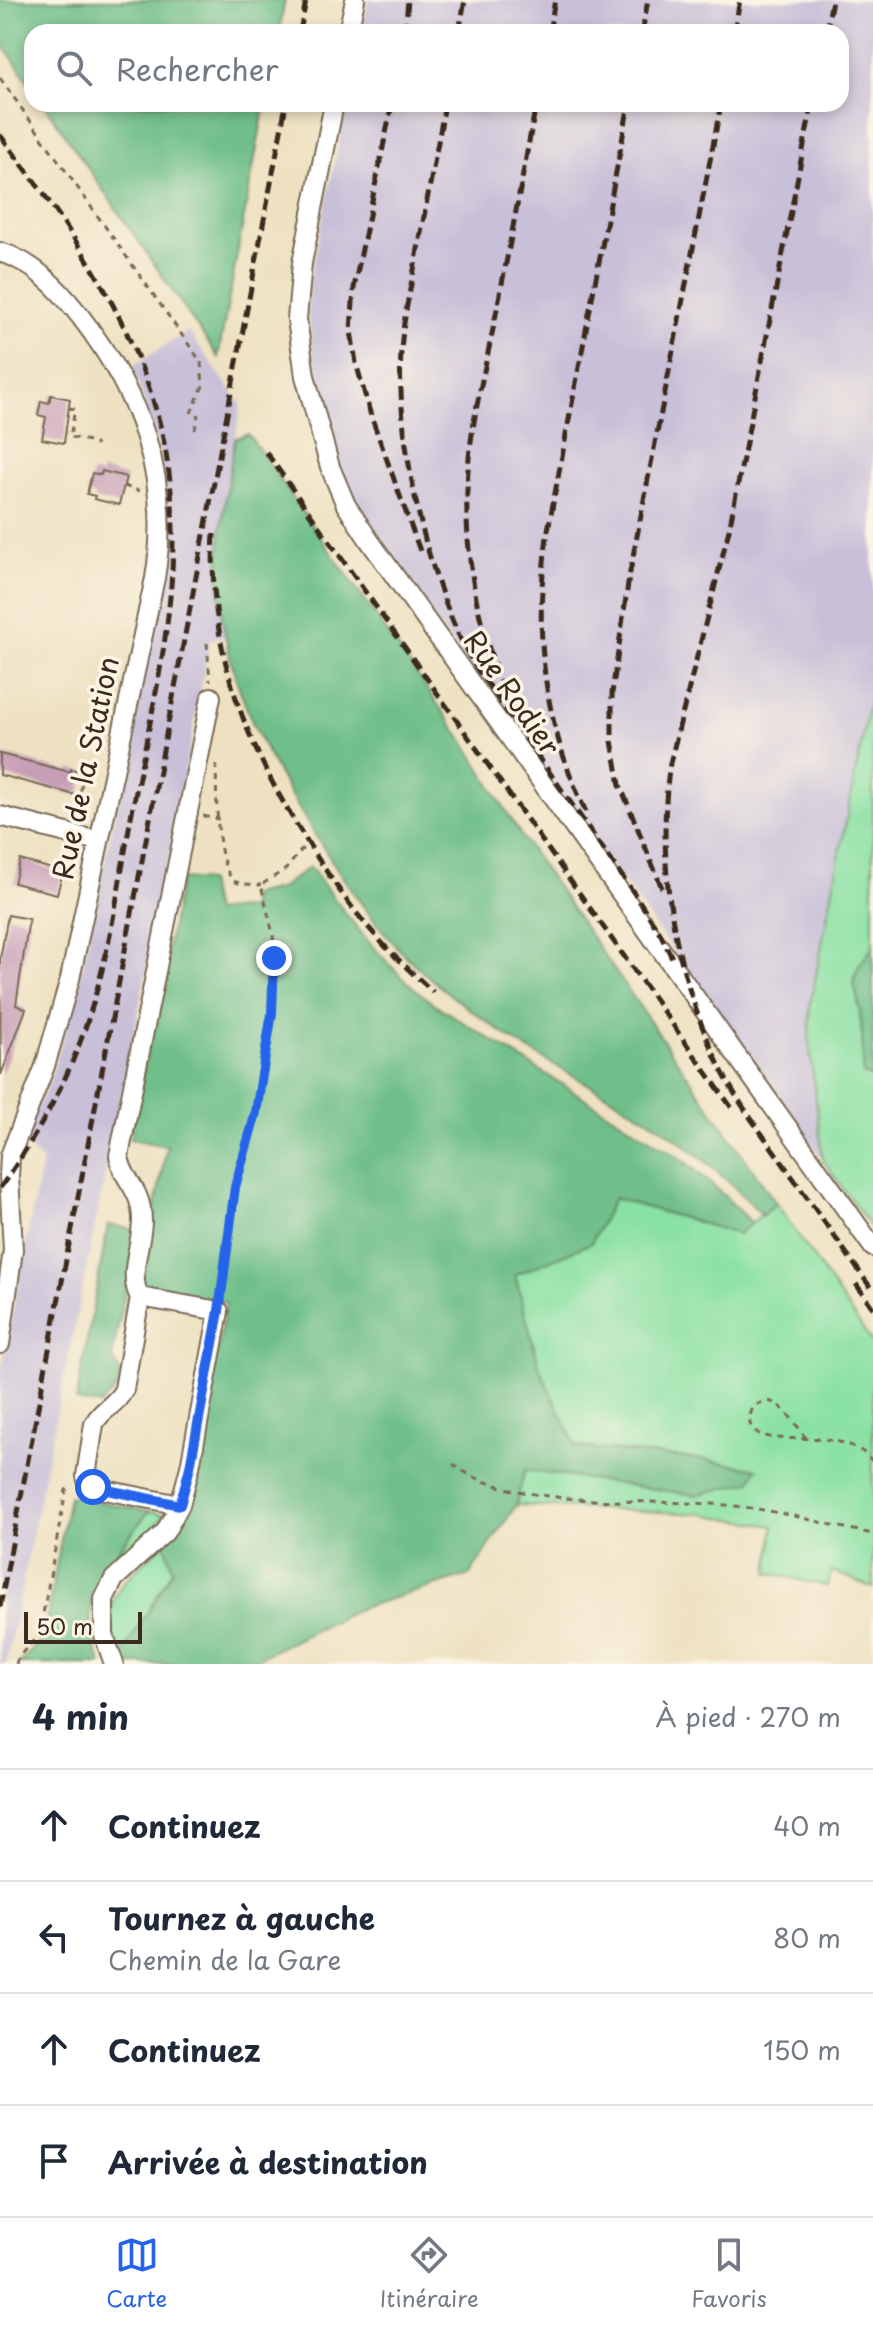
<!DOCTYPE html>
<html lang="fr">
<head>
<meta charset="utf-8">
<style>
  body { margin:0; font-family:"Playpen Sans",sans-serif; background:#f2f2f3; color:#1f2937 }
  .scale { position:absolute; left:24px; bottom:20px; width:118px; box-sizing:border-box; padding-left:8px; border:4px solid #3b2a1e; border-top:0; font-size:22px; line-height:28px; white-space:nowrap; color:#3b2a1e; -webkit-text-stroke:6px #fcf5e5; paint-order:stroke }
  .stop { position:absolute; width:24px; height:24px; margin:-18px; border:6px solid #2563eb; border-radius:50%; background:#fff }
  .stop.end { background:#2563eb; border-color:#fff; box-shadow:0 2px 8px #0008 }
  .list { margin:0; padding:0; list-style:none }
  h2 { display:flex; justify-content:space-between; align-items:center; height:104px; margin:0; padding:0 32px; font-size:34px }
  h2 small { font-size:26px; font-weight:400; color:#747a83 }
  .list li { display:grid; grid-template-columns:52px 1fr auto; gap:24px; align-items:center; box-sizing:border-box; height:112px; padding:0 32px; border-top:2px solid #e0e1e3 }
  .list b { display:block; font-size:30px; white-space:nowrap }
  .list p { margin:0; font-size:26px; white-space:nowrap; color:#747a83 }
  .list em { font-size:26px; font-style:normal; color:#747a83 }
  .icon { flex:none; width:44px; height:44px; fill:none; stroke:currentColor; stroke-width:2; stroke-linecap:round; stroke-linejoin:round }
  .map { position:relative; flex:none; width:873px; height:1664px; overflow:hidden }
  .search { position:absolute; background:#fff; box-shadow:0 4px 12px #0003; left:24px; right:24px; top:24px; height:88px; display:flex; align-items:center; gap:20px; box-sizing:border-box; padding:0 28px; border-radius:24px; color:#747a83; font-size:30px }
  .sheet { height:552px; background:#fff }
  nav { display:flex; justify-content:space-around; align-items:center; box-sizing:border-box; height:112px; border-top:2px solid #e0e1e3; background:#fff; font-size:22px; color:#747a83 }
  nav a { display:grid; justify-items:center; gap:4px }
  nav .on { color:#2563eb }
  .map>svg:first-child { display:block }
  .industrial { fill:#c8bfd8 }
  .green { fill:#8ae1a4; stroke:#628661; stroke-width:2 }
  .forest { fill:#6fbf8a; stroke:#557454; stroke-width:2 }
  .building { fill:#c79eb8 }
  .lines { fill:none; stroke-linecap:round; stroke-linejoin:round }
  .minor-casing { stroke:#7a6a57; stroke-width:22 }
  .path { stroke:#7a6a57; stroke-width:3; stroke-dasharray:6 6; stroke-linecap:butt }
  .minor { stroke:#fff; stroke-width:18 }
  .rail { stroke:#3b2a1e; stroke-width:5; stroke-dasharray:12 6; stroke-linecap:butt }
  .route { stroke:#2563eb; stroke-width:10 }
  .labels { text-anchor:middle; stroke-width:7; stroke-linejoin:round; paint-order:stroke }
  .street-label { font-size:28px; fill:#3b2a1e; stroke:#fcf5e5 }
</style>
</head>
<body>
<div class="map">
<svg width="873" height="1664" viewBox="0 0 873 1664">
  <rect width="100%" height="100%" fill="#fcf5e5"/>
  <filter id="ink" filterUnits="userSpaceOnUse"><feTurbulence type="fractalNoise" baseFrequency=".0125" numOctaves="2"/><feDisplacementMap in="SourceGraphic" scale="16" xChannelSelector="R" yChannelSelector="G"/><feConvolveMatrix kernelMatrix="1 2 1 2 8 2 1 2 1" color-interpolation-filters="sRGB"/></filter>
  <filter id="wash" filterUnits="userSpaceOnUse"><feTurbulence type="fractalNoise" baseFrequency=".006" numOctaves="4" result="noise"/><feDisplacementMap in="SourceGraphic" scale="32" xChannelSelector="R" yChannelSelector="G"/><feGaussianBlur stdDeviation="1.8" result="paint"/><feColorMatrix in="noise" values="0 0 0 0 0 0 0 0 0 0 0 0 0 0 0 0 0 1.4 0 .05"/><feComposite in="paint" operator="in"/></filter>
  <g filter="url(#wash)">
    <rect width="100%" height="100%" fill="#eee1c1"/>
    <path class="industrial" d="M368 0H873V684L810 1005 809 1042 823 1160 429 611 361 511 343 475 331 431 317 379 308 314 309 284 347 104H841V32H362Z
      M188 331 241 404 227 488 220 557 221 605 226 636 210 639 168 864 6 1664H0V1376L42 1161 22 1141 49 1083 78 989 168 561V504L158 445 133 366Z"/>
    <path class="green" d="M873 684V947L860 964 853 980C862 1011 863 1042 863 1074L873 1078V1231L823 1160 809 1042 810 1005Z
      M614 1198 738 1234 776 1203 873 1344V1588L832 1571 827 1586 768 1573 774 1526 702 1514 516 1505 524 1470 696 1495 757 1469 707 1460 576 1447 540 1369 515 1275 591 1243Z
      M149 1511 165 1514 145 1538 103 1575 93 1589 100 1575Z
      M165 1544 173 1570 121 1656C93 1600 125 1578 165 1544Z"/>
    <path class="forest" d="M0 0H285L279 32H32V87L0 40Z
      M44 104H265L218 357Z
      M248 434 467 746 522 837 776 1203 762 1215C727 1178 689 1145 646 1118 602 1090 554 1067 510 1038 471 1011 430 982 397 947 364 911 338 871 312 830 266 755 232 697 221 608 214 553 226 494 235 439Z
      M310 867C348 917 383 966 434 1004L683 1160 715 1187 752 1223 738 1234 614 1198 591 1243 515 1275 540 1369 576 1447 707 1460 757 1469 750 1482 696 1495 525 1470 516 1505 470 1575 361 1608 246 1664H124L121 1656 173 1570 165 1544 183 1518 191 1500 226 1302 126 1286 112 1357 120 1372 118 1387 100 1405 76 1401 108 1225 150 1232 167 1146 130 1139 181 879 208 881 214 912 251 908V895L279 889Z
      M873 947V1078L863 1074C863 1042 862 1011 853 980L860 964Z
      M69 1496 149 1511C109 1563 70 1594 102 1664H19L39 1642 44 1632Z"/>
    <g id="blocks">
      <path class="building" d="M51 395 70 399 64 443 42 439 46 417 38 415 41 401 49 403Z
        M102 471 126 477 119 505 94 499 95 496 87 494 92 473 101 475Z
        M0 754 70 772 71 769 85 772 79 796 0 775Z
        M20 860 63 872 57 894 14 883Z
        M8 915 29 919 16 1005 26 1009 1 1075 0 959Z"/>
    </g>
  </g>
  <g filter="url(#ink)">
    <use href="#blocks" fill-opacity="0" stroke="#7a6a57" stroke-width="2"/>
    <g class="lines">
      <defs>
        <path id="minor" d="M348 32 355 0
          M334 104 302 263 297 319 305 376 330 467 346 505 369 540 873 1247
          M0 252C34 262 58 288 80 316 140 394 172 478 155 578L70 979 45 1066 10 1156 9 1176 13 1250 0 1344
          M0 816 98 841
          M140 1297C127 1276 142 1244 142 1221 142 1187 122 1181 119 1156L211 697
          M114 1664 104 1635V1599L114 1579 165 1532 180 1505 190 1467 219 1311 140 1297 124 1389C117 1405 101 1409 94 1424L86 1476 88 1483 100 1489 180 1505"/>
      </defs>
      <use href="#minor" class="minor-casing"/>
      <path class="path" d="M0 78 201 362 203 386 191 413
        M69 408 75 409 70 437 94 442 96 446
        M195 430 198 414
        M124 486 139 491
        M207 643 210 681
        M216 764C217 788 214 869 236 882 243 885 254 884 261 885
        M203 816 219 819
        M221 1296 235 1187 256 1112 272 1013 275 973 273 934 261 885 286 869 303 848
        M806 1438C794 1423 773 1384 752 1410 736 1448 804 1436 824 1439 843 1442 861 1446 873 1462
        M453 1464C513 1512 658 1497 735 1506 782 1511 827 1525 873 1534
        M16 1664C19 1652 34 1644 40 1630L66 1490 72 1486"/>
      <use href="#minor" class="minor"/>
      <path class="rail" d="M300 32 306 0
        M405 32 408 0
        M459 32 465 0
        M549 32 555 0
        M642 32 648 0
        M734 32 740 0
        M826 32 832 0
        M392 104 354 288 351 331 356 363 371 416 420 551
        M445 104C436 154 426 204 417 255 411 286 403 319 401 351 396 441 428 587 474 664L638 899 661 935 674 962
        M812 104 729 530 670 763C655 866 675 977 722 1071 738 1103 761 1132 782 1162 812 1205 843 1248 873 1291
        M0 135C68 224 134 319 161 429 192 561 156 687 131 817 118 889 108 965 83 1034 63 1090 34 1140 0 1188
        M266 452 734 1111
        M214 534C207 646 245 745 305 838 326 872 349 906 376 936 393 956 414 974 433 992
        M512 707C475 629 461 543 469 458 474 409 487 361 496 314 510 244 523 174 536 104
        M586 812C542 719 533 631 548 530L629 104
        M662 888 620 785 612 741V693L629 577 721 104
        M856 1284 873 1308
        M0 1607 286 104"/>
    </g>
  </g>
  <g class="lines" filter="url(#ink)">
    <path class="route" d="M93 1487 180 1505 190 1467 219 1311 235 1187 256 1112 272 1013 274 958"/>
  </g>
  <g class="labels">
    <g class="street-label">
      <text transform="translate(512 693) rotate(55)" y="10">Rue Rodier</text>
      <text transform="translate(86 768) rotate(-78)" y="10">Rue de la Station</text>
    </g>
  </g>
</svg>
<div class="scale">50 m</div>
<div class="stop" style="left:93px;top:1487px"></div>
<div class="stop end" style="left:274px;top:958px"></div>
<div class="search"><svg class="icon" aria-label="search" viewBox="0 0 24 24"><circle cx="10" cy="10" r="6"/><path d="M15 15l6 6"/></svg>Rechercher</div>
</div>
<section class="sheet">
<h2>4 min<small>À pied · 270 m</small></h2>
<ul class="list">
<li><svg class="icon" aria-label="ahead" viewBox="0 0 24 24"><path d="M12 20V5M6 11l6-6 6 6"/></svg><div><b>Continuez</b></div><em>40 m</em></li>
<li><svg class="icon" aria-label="left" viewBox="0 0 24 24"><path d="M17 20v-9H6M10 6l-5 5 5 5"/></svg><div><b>Tournez à gauche</b><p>Chemin de la Gare</p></div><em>80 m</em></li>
<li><svg class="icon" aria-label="ahead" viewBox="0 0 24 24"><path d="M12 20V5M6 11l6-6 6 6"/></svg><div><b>Continuez</b></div><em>150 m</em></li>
<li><svg class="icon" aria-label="arrive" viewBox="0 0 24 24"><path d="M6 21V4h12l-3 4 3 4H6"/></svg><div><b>Arrivée à destination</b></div></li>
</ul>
</section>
<nav>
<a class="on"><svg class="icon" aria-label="map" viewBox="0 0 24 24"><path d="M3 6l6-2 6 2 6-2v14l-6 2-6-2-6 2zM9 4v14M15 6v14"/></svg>Carte</a>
<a><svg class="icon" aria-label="directions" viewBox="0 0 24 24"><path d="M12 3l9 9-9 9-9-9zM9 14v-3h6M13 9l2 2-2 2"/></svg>Itinéraire</a>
<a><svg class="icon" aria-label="saved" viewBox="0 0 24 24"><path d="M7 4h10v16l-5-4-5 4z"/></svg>Favoris</a>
</nav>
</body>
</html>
